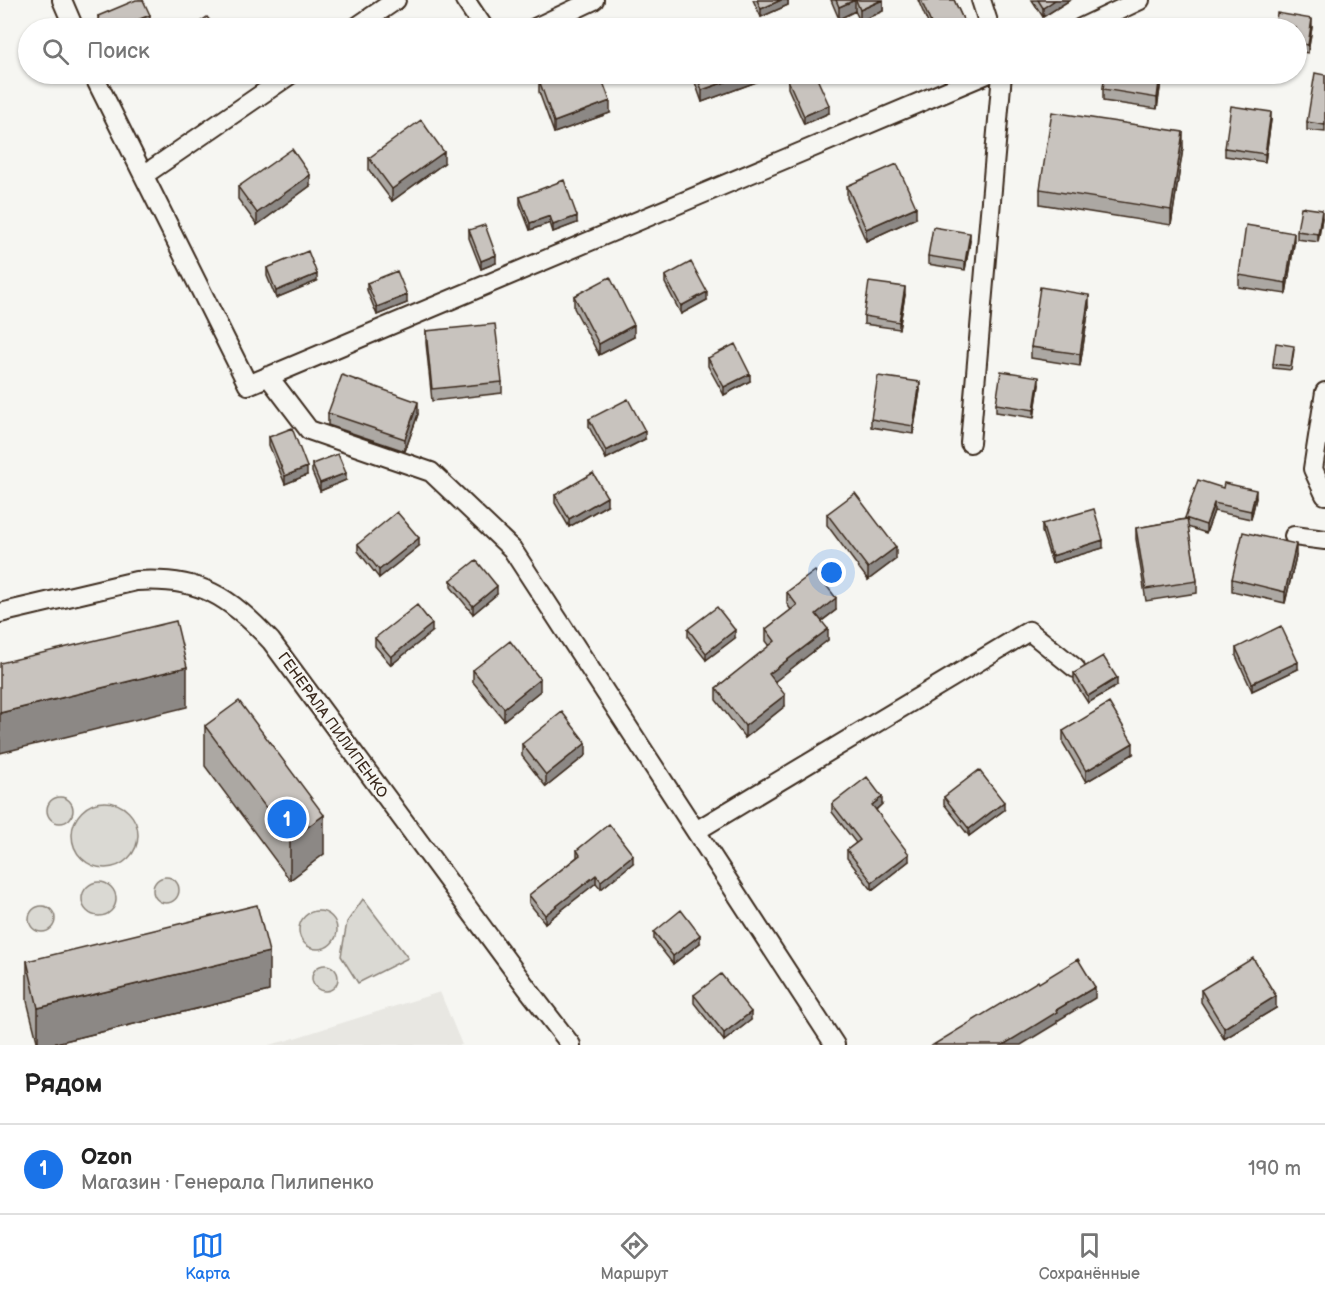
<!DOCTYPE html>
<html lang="ru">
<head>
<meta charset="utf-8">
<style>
  body { margin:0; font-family:"Balsamiq Sans",sans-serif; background:#f6f6f6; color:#222 }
  .you { position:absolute; left:832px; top:573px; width:21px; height:21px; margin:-15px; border:4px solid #fff; border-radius:50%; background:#1a73e8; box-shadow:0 0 0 9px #1a73e833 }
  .badge { display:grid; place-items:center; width:39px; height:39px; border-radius:50%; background:#1a73e8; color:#fff; font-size:20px; font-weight:700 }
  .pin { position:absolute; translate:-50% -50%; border:3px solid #fff; box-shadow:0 2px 6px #0006 }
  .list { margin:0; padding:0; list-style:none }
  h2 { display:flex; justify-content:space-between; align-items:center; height:78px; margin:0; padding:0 24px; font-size:26px }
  h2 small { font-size:20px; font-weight:400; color:#767676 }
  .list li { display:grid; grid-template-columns:39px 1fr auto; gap:18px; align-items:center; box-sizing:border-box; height:90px; padding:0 24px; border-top:2px solid #e0e0e0 }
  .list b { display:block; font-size:22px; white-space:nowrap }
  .list p { margin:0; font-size:20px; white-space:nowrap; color:#767676 }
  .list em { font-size:20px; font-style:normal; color:#767676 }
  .icon { flex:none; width:33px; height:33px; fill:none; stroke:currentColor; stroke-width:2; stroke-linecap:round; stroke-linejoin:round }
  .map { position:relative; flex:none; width:1325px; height:1045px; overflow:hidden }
  .search { position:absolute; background:#fff; box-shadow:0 2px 4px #0004; left:18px; right:18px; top:18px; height:66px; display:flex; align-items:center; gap:15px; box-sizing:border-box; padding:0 21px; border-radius:33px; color:#767676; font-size:22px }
  .sheet { height:168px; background:#fff }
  nav { display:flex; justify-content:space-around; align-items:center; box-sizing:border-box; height:84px; border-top:2px solid #e0e0e0; background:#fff; font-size:16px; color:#767676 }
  nav a { display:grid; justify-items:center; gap:3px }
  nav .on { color:#1a73e8 }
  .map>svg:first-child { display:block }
  .built { fill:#e8e7e2 }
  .green { fill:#dad9d3; stroke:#8a8278; stroke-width:1.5 }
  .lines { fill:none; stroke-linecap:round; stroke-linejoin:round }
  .minor-casing { stroke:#3b2a1e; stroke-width:22 }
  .minor { stroke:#f6f6f2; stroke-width:18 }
  .wall { fill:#aca8a3; stroke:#3b2a1e; stroke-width:1.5 }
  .shaded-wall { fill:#8c8885; stroke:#3b2a1e; stroke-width:1.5 }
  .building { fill:#c8c3be; stroke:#3b2a1e; stroke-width:1.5 }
  .labels { text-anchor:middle; stroke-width:5; stroke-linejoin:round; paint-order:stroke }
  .street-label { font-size:15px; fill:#3b2a1e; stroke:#f6f6f2 }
</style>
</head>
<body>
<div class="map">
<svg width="1325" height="1045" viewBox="0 0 1325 1045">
  <rect width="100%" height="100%" fill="#f6f6f2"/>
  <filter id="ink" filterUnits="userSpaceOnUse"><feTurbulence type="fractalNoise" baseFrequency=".0167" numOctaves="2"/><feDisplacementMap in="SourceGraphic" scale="12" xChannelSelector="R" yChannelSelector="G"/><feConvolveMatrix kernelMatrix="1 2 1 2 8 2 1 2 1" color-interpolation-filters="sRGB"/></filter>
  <g filter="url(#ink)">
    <path class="built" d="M440 992 462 1045H268L285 1041Z"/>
    <path class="green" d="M47 810a13 13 0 1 1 26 0a13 13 0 1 1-26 0Z
      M72 835a33 33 0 1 1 66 0a33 33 0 1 1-66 0Z
      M153 890a13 13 0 1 1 26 0a13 13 0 1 1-26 0Z
      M82 899a17 17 0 1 1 34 0a17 17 0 1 1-34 0Z
      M363 899 408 958 358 983 341 956 347 922Z
      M29 919a13 13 0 1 1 26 0a13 13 0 1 1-26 0Z
      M299 930a19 19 0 1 1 38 0a19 19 0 1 1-38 0Z
      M312 978a13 13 0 1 1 26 0a13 13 0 1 1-26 0Z"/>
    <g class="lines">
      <defs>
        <path id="minor" d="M62 0 74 28
          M465 0 484 28
          M981 0 990 28
          M355 28 396 0
          M535 28 594 0
          M1081 28 1140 0
          M93 74 248 385 987 74
          M144 175 291 74
          M268 376 309 430 431 472 512 549 835 1045
          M1325 392 1313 469 1325 495
          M970 443 1002 74
          M1294 536 1325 540
          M0 613 136 581C200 577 229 596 271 641L527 988 571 1045
          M696 831 1029 631 1075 668"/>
      </defs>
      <use href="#minor" class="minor-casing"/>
      <use href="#minor" class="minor"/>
    </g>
    <path class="wall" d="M753 0H788V5L761 17Z
      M831 0H883V11L860 21 855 11 839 19Z
      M918 0H954L967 28H930Z
      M1032 0H1070L1043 17Z
      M98 16 150 23 136 28H100L98 24Z
      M1312 27 1308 53 1296 51V28Z
      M184 74H199L189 80Z
      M692 74H759V81L702 102Z
      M1105 74H1162L1157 109 1103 101V89Z
      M1325 75V132L1307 130V122Z
      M539 80 610 113 554 133 539 92Z
      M788 80 829 113 804 124 788 88Z
      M1271 120 1265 162 1225 156V148Z
      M1183 148 1171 225 1040 204V189Z
      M369 158 444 163 392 201 369 170Z
      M310 186 257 225 238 199V187Z
      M847 186 916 218 866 241 847 198Z
      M520 197 577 223 553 232 550 223 530 230 520 204Z
      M1322 218 1318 242 1297 239V231Z
      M469 230 496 263 481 269 469 238Z
      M970 241 965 270 928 264V256Z
      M1294 244 1286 294 1239 287V275Z
      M267 268 317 281 276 298 267 276Z
      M665 276 707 300 681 314 665 283Z
      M367 283 407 303 377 315 367 290Z
      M905 295 899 329 864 324V316Z
      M574 296 634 337 599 355 574 308Z
      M1089 307 1080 366 1031 358V347Z
      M426 331 502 382V393L432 401 426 343Z
      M1294 350 1291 370 1273 368V364Z
      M708 358 750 381 724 395 708 366Z
      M1039 385 1034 418 996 412V404Z
      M920 390 913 434 871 427V419Z
      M328 413 418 414 405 451 328 425Z
      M589 419 645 439 606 459 589 427Z
      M269 437 307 475 285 484 269 445Z
      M312 464 346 480 320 491 312 472Z
      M1223 488 1256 498 1251 519 1214 511 1206 533 1188 527 1197 581V593L1146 601 1136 539V528L1185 519V518Z
      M555 495 607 505 569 527 555 503Z
      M827 514 896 559 868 580 827 525Z
      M1042 524 1103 548 1052 563 1042 532Z
      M358 544 419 546 379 578 358 551Z
      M1296 556 1285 603 1232 591V579Z
      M451 580 497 594 473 614 451 587Z
      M787 592 836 610 822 621 828 640 775 681 785 706 745 738 716 700V688L770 646 766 641V629L791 610 787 604Z
      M688 629 735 638 706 660 688 637Z
      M432 632 391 665 375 646V638Z
      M1236 648 1298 669 1252 691 1236 656Z
      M473 670 540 691 504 720 473 682Z
      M1074 673 1117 686 1088 703 1074 681Z
      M205 726 324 854 290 880 205 766Z
      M1063 731 1133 754 1086 782 1063 743Z
      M522 744 586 755 546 787 522 756Z
      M944 797 1004 810 969 836 944 804Z
      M832 804H882L876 810 909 861 872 890 847 858V850L856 843 832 812Z
      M577 850 633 863 601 889 596 883 545 923 529 903V895L577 857Z
      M654 932 700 943 673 964 654 940Z
      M27 961 269 991 48 1045H38L27 1001Z
      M1201 990 1276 1008 1224 1039 1201 1002Z
      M694 995 751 1020 724 1041 694 1003Z"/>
    <path class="shaded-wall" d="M781 0H788V5L761 17V9Z
      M855 0V11L839 19V7Z
      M883 0V11L860 21V10Z
      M1055 0H1070L1043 17V8Z
      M150 15V23L136 28H117Z
      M1312 19V27L1308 53V45Z
      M189 74H199L189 80Z
      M748 74H759V81L702 102V90Z
      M1160 74H1162L1157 109V98Z
      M610 101V113L554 133V122Z
      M829 105V113L804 124V116Z
      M1271 112V120L1265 162V154Z
      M1183 132V148L1171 225V210Z
      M444 152V163L392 201V189Z
      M310 175V186L257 225V213Z
      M916 207V218L866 241V229Z
      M1322 210V218L1318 242V234Z
      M550 216V223L530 230V223Z
      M577 216V223L553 232V225Z
      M970 233V241L965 270V262Z
      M1294 233V244L1286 294V283Z
      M496 255V263L481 269V261Z
      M317 274V281L276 298V291Z
      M905 287V295L899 329V322Z
      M707 292V300L681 314V306Z
      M407 295V303L377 315V307Z
      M1089 295V307L1080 366V354Z
      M634 325V337L599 355V344Z
      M750 374V381L724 395V387Z
      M1039 377V385L1034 418V410Z
      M920 382V390L913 434V426Z
      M418 402V414L405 451V439Z
      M645 431V439L606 459V451Z
      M307 467V475L285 484V476Z
      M346 473V480L320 491V483Z
      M1256 490V498L1251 519V511Z
      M607 497V505L569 527V519Z
      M1214 503V511L1206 533V525Z
      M419 538V546L379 578V570Z
      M1103 540V548L1052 563V556Z
      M1296 544V556L1285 603V592Z
      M896 547V559L868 580V568Z
      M497 586V594L473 614V606Z
      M836 598V610L816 625V614Z
      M432 624V632L391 665V657Z
      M828 629V640L769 686V674Z
      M735 630V638L706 660V653Z
      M1298 662V669L1252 691V683Z
      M187 667V707L0 753V713Z
      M1117 678V686L1088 703V696Z
      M540 679V691L504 720V708Z
      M785 695V706L745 738V726Z
      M586 743V755L546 787V775Z
      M1133 743V754L1086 782V771Z
      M882 797V804L872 813V805Z
      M1004 802V810L969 836V829Z
      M324 815V854L290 880V840Z
      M909 854V861L872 890V882Z
      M633 855V863L601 889V881Z
      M596 875V883L545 923V915Z
      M700 935V943L673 964V956Z
      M269 952V991L48 1045H38V1008Z
      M1095 987V998L1057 1021V1023L1021 1045H1003L1056 1010Z
      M1276 996V1008L1224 1039V1028Z
      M751 1012V1020L724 1041V1033Z"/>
    <path class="building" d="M136 0H143L150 15 117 28H103L98 16Z
      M757 0H781L761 9Z
      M836 0H855L839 7Z
      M856 0H882L860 10Z
      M921 0H954L967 28H933Z
      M1038 0H1055L1043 8Z
      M1277 13 1312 19 1308 45 1296 43V28H1275Z
      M207 17 216 28H191Z
      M1315 73 1325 75V125L1307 122Z
      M557 74H600L610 101 554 122 539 80Z
      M696 74H748L702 90Z
      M803 74H815L829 105 804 116 788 80Z
      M1105 74H1160L1157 98 1103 89Z
      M1231 106 1271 112 1265 154 1225 148Z
      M1052 112 1183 132 1171 210 1040 189Z
      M421 120 444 152 392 189 369 158Z
      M292 149 310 175 257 213 238 187Z
      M897 164 916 207 866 229 847 186Z
      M564 180 577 216 553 225 550 216 530 223 520 197Z
      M1301 207 1322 210 1318 234 1297 231Z
      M485 225 496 255 481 261 469 230Z
      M1246 225 1294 233 1286 283 1239 275Z
      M933 227 970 233 965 262 928 256Z
      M308 251 317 274 276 291 267 268Z
      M691 262 707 292 681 306 665 276Z
      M397 271 407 295 377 307 367 283Z
      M610 277 634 325 599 344 574 296Z
      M869 282 905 287 899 322 864 316Z
      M1040 287 1089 295 1080 354 1031 347Z
      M495 324 502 382 432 389 426 331Z
      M1276 343 1294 346 1291 366 1273 364Z
      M735 344 750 374 724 387 708 358Z
      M1001 371 1039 377 1034 410 996 404Z
      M342 375 418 402 405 439 328 413Z
      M878 376 920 382 913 426 871 419Z
      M628 399 645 431 606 451 589 419Z
      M292 428 307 467 285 476 269 437Z
      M338 454 346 473 320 483 312 464Z
      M593 473 607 497 569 519 555 495Z
      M1198 480 1223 488 1224 483 1256 490 1251 511 1214 503 1206 525 1185 518Z
      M855 493 896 547 868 568 827 514Z
      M1094 509 1103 540 1052 556 1042 524Z
      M397 512 419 538 379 570 358 544Z
      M1187 519 1197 581 1146 589 1136 528Z
      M1243 532 1296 544 1285 592 1232 579Z
      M476 560 497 586 473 606 451 580Z
      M815 571 836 598 816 614 828 629 769 674 785 695 745 726 716 688 775 641 766 629 797 605 787 592Z
      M417 605 432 624 391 657 375 638Z
      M717 607 735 630 706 653 688 629Z
      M176 621 187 667 0 713V663Z
      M1281 626 1298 662 1252 683 1236 648Z
      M510 641 540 679 504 708 473 670Z
      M1103 656 1117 678 1088 696 1074 673Z
      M239 701 324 815 290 840 205 726Z
      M1109 703 1133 743 1086 771 1063 731Z
      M562 712 586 743 546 775 522 744Z
      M979 770 1004 802 969 829 944 797Z
      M867 777 882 797 872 805 909 854 872 882 847 850 860 840 832 804Z
      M609 824 633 855 601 881 596 875 545 915 529 895 580 855 577 850Z
      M257 905 269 952 38 1008 27 961Z
      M681 910 700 935 673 956 654 932Z
      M1253 958 1276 996 1224 1028 1201 990Z
      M1078 959 1095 987 1056 1010 1057 1012 1003 1045H933L1038 981 1039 983Z
      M721 974 751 1012 724 1033 694 995Z"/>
  </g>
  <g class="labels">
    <g class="street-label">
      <text transform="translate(333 725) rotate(54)" y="5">ГЕНЕРАЛА ПИЛИПЕНКО</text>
    </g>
  </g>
</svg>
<div class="you"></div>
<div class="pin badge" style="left:287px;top:819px">1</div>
<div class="search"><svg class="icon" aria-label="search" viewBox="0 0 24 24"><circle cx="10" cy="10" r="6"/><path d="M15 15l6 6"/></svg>Поиск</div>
</div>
<section class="sheet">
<h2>Рядом<small></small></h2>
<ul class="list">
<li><span class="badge">1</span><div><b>Ozon</b><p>Магазин · Генерала Пилипенко</p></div><em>190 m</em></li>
</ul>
</section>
<nav>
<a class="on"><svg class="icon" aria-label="map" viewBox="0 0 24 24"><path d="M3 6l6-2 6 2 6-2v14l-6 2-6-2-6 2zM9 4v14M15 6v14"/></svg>Карта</a>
<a><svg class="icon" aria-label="directions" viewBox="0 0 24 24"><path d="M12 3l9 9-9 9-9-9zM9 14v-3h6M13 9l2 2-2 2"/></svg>Маршрут</a>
<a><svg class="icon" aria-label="saved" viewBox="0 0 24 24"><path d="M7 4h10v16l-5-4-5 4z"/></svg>Сохранённые</a>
</nav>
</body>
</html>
